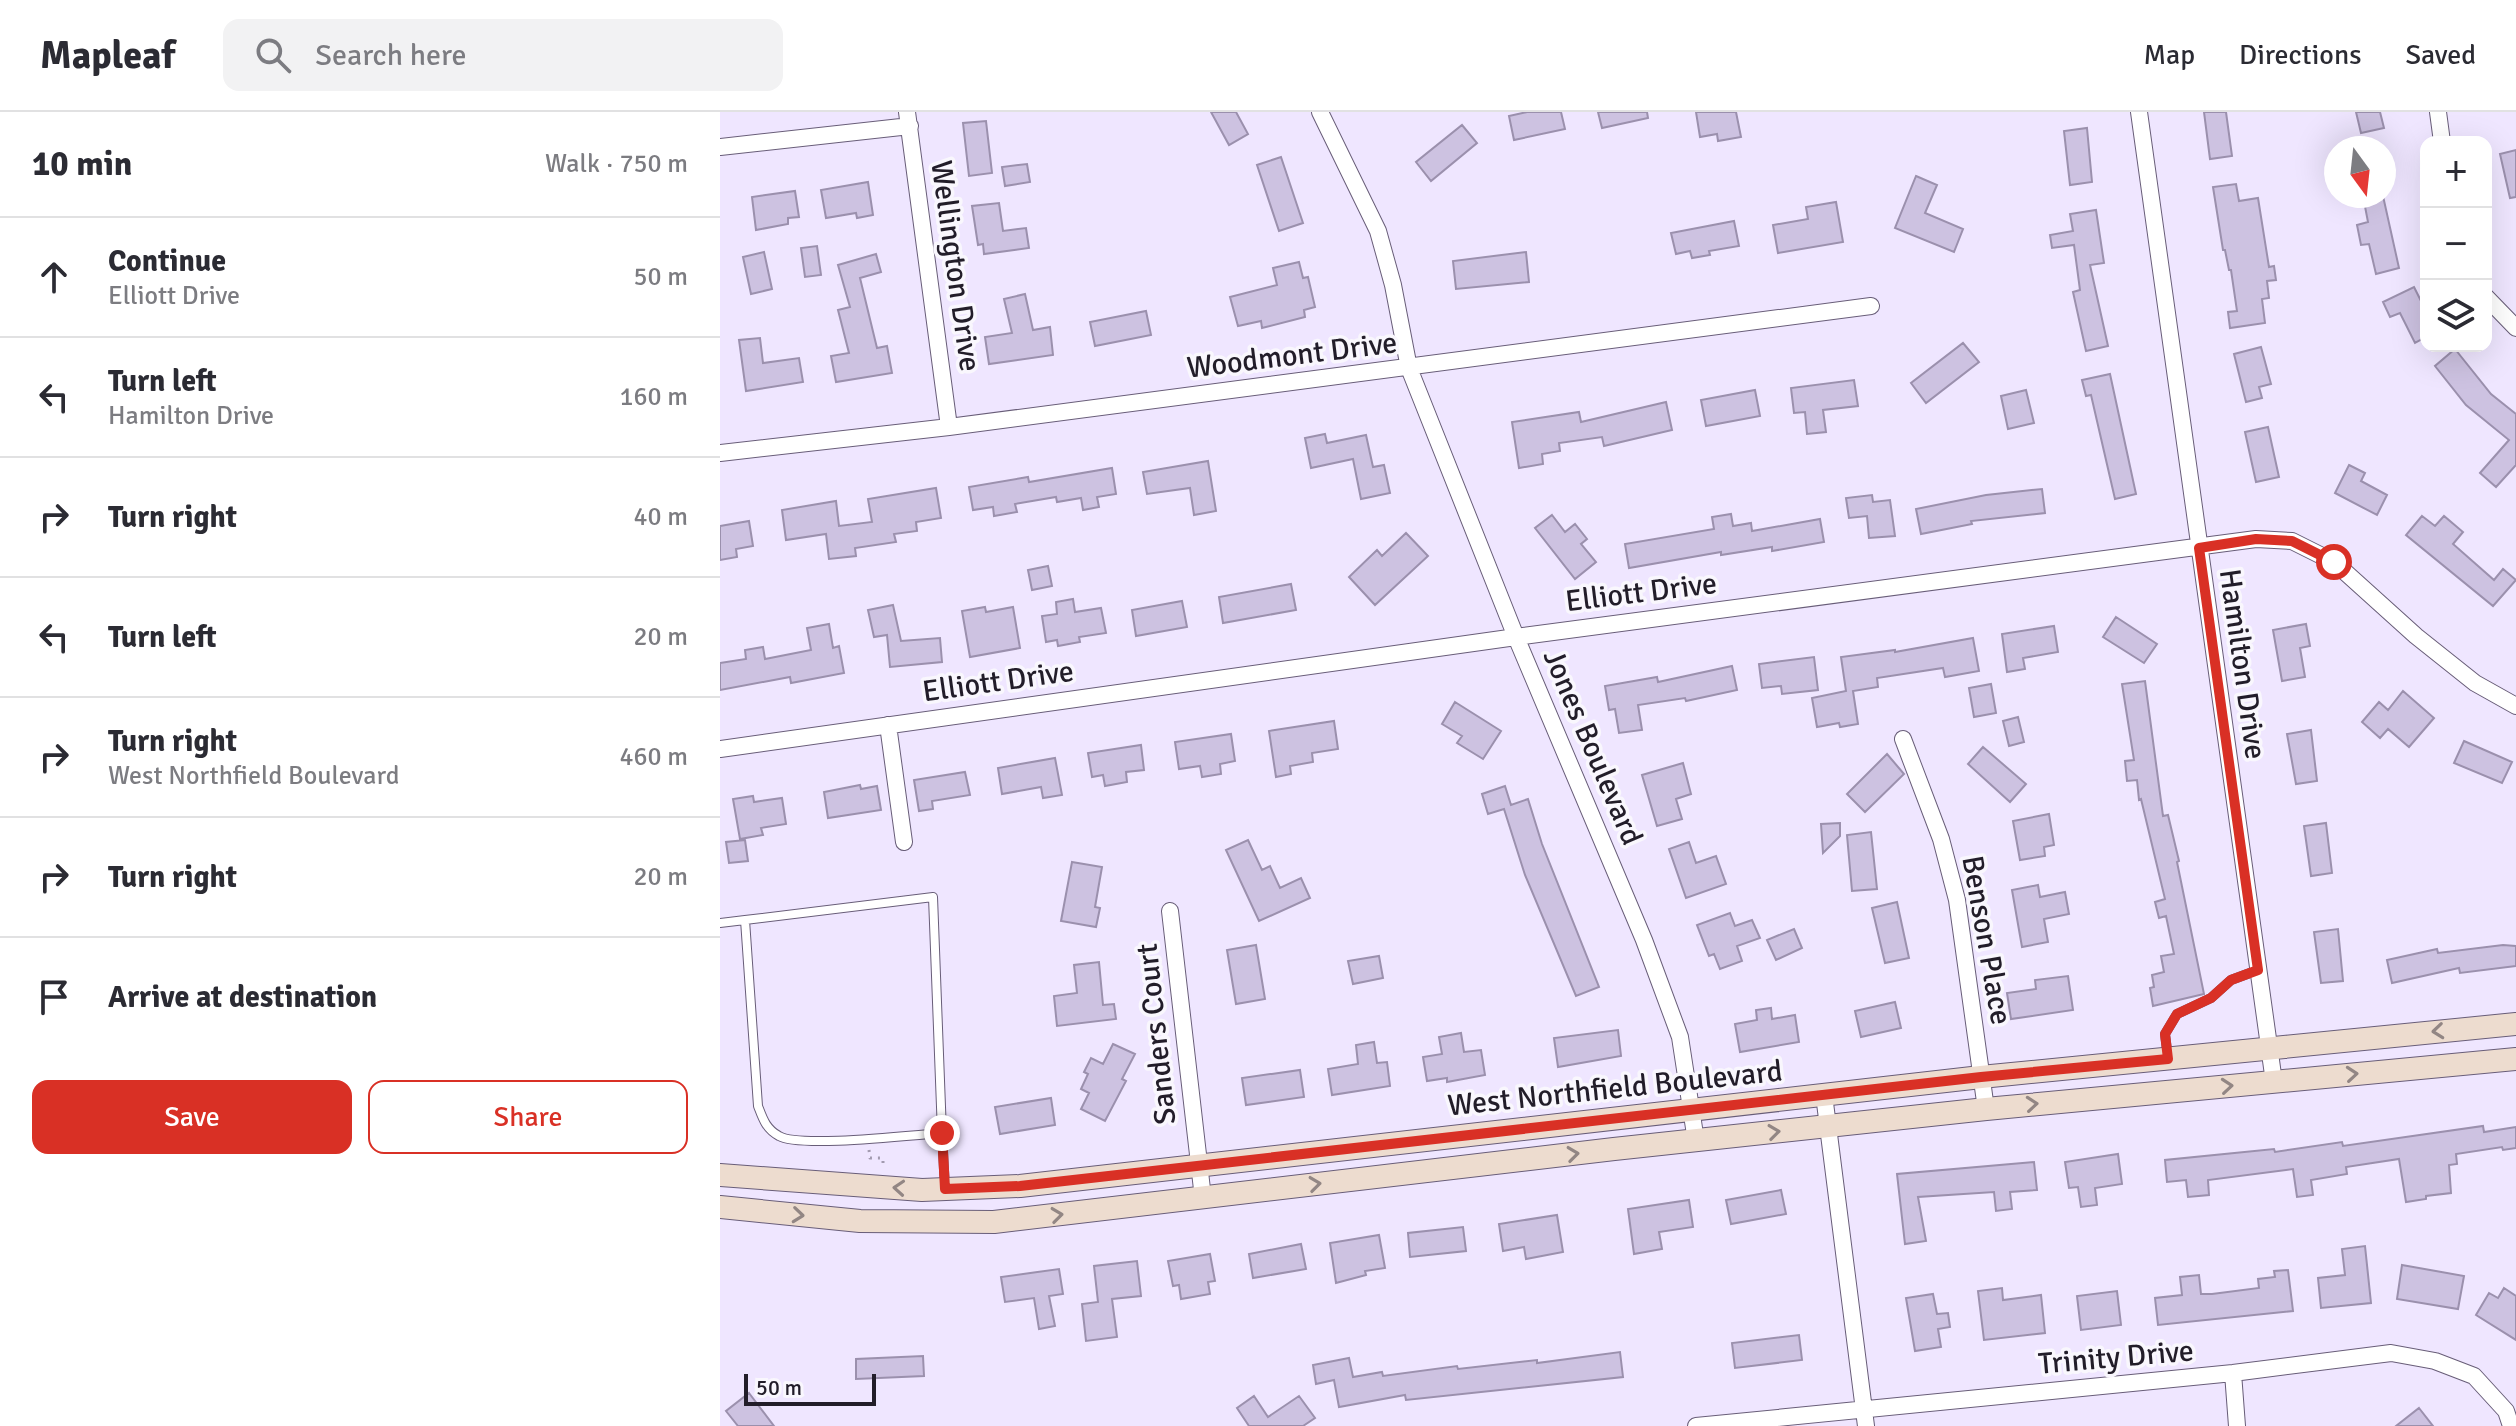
<!DOCTYPE html>
<html lang="en">
<head>
<meta charset="utf-8">
<style>
  body { margin:0; font-family:Signika,sans-serif; background:#f2f2f3; color:#2b2b33 }
  .controls { position:absolute; right:24px; top:24px; display:grid; overflow:hidden; border-radius:16px; box-shadow:0 8px 32px #0002 }
  .controls button { width:72px; height:72px; display:grid; place-items:center; padding:0; border:0; border-bottom:2px solid #e1e1e2; background:#fff; color:#2b2b33; font:40px sans-serif }
  .compass { position:absolute; left:1604px; top:24px; width:72px; height:72px; border-radius:50%; background:#fff; box-shadow:0 8px 32px #0002; rotate:165deg }
  .scale { position:absolute; left:24px; bottom:20px; width:132px; box-sizing:border-box; padding-left:8px; border:4px solid #221d29; border-top:0; font-size:22px; line-height:28px; white-space:nowrap; color:#221d29; -webkit-text-stroke:6px #f9f7fd; paint-order:stroke }
  .stop { position:absolute; width:24px; height:24px; margin:-18px; border:6px solid #d93025; border-radius:50%; background:#fff }
  .stop.end { background:#d93025; border-color:#fff; box-shadow:0 2px 8px #0008 }
  .list { margin:0; padding:0; list-style:none }
  h2 { display:flex; justify-content:space-between; align-items:center; height:104px; margin:0; padding:0 32px; font-size:34px }
  h2 small { font-size:26px; font-weight:400; color:#7c7c81 }
  .list li { display:grid; grid-template-columns:52px 1fr auto; gap:24px; align-items:center; box-sizing:border-box; height:120px; padding:0 32px; border-top:2px solid #e1e1e2 }
  .list b { display:block; font-size:30px; white-space:nowrap }
  .list p { margin:0; font-size:26px; white-space:nowrap; color:#7c7c81 }
  .list em { font-size:26px; font-style:normal; color:#7c7c81 }
  .actions { display:flex; gap:16px; padding:24px 32px }
  .actions a { flex:1; padding:18px 0; border:2px solid #d93025; border-radius:16px; text-align:center; font-size:28px; color:#d93025 }
  .actions .main { background:#d93025; color:#fff }
  .icon { flex:none; width:44px; height:44px; fill:none; stroke:currentColor; stroke-width:2; stroke-linecap:round; stroke-linejoin:round }
  .map { position:relative; flex:none; width:1796px; height:1314px; overflow:hidden }
  header { display:flex; align-items:center; gap:48px; box-sizing:border-box; height:112px; padding:0 40px; background:#fff; border-bottom:2px solid #e1e1e2 }
  header strong { font-size:38px }
  nav { display:flex; gap:44px; margin-inline-start:auto; font-size:28px }
  .search { width:560px; height:72px; background:#f2f2f3; display:flex; align-items:center; gap:20px; box-sizing:border-box; padding:0 28px; border-radius:16px; color:#7c7c81; font-size:30px }
  main { display:flex }
  aside { flex:1; background:#fff }
  .map>svg:first-child { display:block }
  .building { fill:#cdc2e1; stroke:#9b90ad; stroke-width:2 }
  .lines { fill:none; stroke-linecap:round; stroke-linejoin:round }
  .lane-casing { stroke:#685d78; stroke-width:10 }
  .street-casing { stroke:#685d78; stroke-width:18 }
  .secondary-casing { stroke:#685d78; stroke-width:24 }
  .path { stroke:#a29aaf; stroke-width:3; stroke-dasharray:2 6; stroke-linecap:butt }
  .lane { stroke:#fff; stroke-width:8 }
  .street { stroke:#fff; stroke-width:16 }
  .secondary { stroke:#eddccf; stroke-width:22 }
  .oneway { stroke:#928684 }
  .route { stroke:#d93025; stroke-width:10 }
  .labels { text-anchor:middle; stroke-width:7; stroke-linejoin:round; paint-order:stroke }
  .street-label { font-size:30px; fill:#221d29; stroke:#f9f7fd }
</style>
</head>
<body>
<header>
<strong>Mapleaf</strong>
<div class="search"><svg class="icon" aria-label="search" viewBox="0 0 24 24"><circle cx="10" cy="10" r="6"/><path d="M15 15l6 6"/></svg>Search here</div>
<nav><a>Map</a><a>Directions</a><a>Saved</a></nav>
</header>
<main>
<aside>
<h2>10 min<small>Walk · 750 m</small></h2>
<ul class="list">
<li><svg class="icon" aria-label="ahead" viewBox="0 0 24 24"><path d="M12 20V5M6 11l6-6 6 6"/></svg><div><b>Continue</b><p>Elliott Drive</p></div><em>50 m</em></li>
<li><svg class="icon" aria-label="left" viewBox="0 0 24 24"><path d="M17 20v-9H6M10 6l-5 5 5 5"/></svg><div><b>Turn left</b><p>Hamilton Drive</p></div><em>160 m</em></li>
<li><svg class="icon" aria-label="right" viewBox="0 0 24 24"><path d="M7 20v-9h11M14 6l5 5-5 5"/></svg><div><b>Turn right</b></div><em>40 m</em></li>
<li><svg class="icon" aria-label="left" viewBox="0 0 24 24"><path d="M17 20v-9H6M10 6l-5 5 5 5"/></svg><div><b>Turn left</b></div><em>20 m</em></li>
<li><svg class="icon" aria-label="right" viewBox="0 0 24 24"><path d="M7 20v-9h11M14 6l5 5-5 5"/></svg><div><b>Turn right</b><p>West Northfield Boulevard</p></div><em>460 m</em></li>
<li><svg class="icon" aria-label="right" viewBox="0 0 24 24"><path d="M7 20v-9h11M14 6l5 5-5 5"/></svg><div><b>Turn right</b></div><em>20 m</em></li>
<li><svg class="icon" aria-label="arrive" viewBox="0 0 24 24"><path d="M6 21V4h12l-3 4 3 4H6"/></svg><div><b>Arrive at destination</b></div></li>
</ul>
<div class="actions"><a class="main">Save</a><a>Share</a></div>
</aside>
<div class="map">
<svg width="1796" height="1314" viewBox="0 0 1796 1314">
  <rect width="100%" height="100%" fill="#efe6ff"/>
  <path class="building" d="M491 0H516L528 22 509 33Z
    M807 0H841L845 17 794 28 789 4Z
    M878 0H927L928 6 882 16Z
    M976 0H1016L1021 25 998 29 997 22 980 25Z
    M1484 0H1506L1512 44 1490 47Z
    M1636 0H1660L1664 16 1641 21Z
    M266 9 272 61 249 64 243 11Z
    M742 13 757 31 711 69 696 50Z
    M1367 16 1372 70 1350 73 1344 19Z
    M1796 38V85L1790 86 1780 42Z
    M561 45 583 111 559 119 537 53Z
    M307 52 310 70 285 74 282 55Z
    M1196 64 1217 73 1205 101 1243 117 1234 140 1175 116Z
    M148 70 153 103 137 106 136 101 106 106 101 78Z
    M1516 72 1519 89 1538 86 1549 155 1554 154 1556 168 1547 169 1549 186 1542 187 1545 211 1510 216 1508 200 1517 199 1511 158H1509L1505 138H1503L1493 75Z
    M75 79 79 105 68 106V112L36 118 32 85Z
    M1643 84H1663L1679 156 1656 162 1649 132 1641 133 1637 113 1648 110Z
    M1116 90 1123 130 1058 141 1053 113 1088 107 1086 95Z
    M279 91 283 119 306 116 309 136 264 142 263 132 258 133 252 94Z
    M1376 98 1384 151 1370 153 1388 234 1366 239 1353 180 1360 178 1354 133 1332 136 1330 123 1353 119 1350 102Z
    M1014 109 1019 134 989 139 990 143 972 146 970 139 956 142 951 121Z
    M97 134 101 163 85 165 81 136Z
    M44 140 52 177 31 182 23 145Z
    M806 140 809 170 736 177 733 149Z
    M156 142 161 160 140 166 157 236 167 234 172 261 116 270 111 244 129 241 118 198 130 195 118 153Z
    M579 150 583 166 588 165 595 195 584 198 585 205 542 216 541 209 518 214 510 185 557 173 553 156Z
    M1694 175 1706 199V225L1695 231 1680 201 1670 205 1663 190Z
    M305 182 313 218 330 215 333 243 269 252 265 225 292 221 284 187Z
    M426 199 431 223 375 234 370 210Z
    M40 226 43 251 79 246 83 270 26 279 19 228Z
    M1243 231 1259 250 1206 291 1191 271Z
    M1541 235 1551 272 1539 275 1542 286 1526 290 1514 242Z
    M1735 237 1771 282 1796 302V353L1776 375 1760 361 1789 328 1746 293 1715 254Z
    M1390 262 1416 382 1395 387 1371 283 1366 284 1362 268Z
    M1134 268 1138 294 1103 298 1106 320 1087 322 1085 300 1074 301 1071 276Z
    M1035 278 1040 304 986 314 981 288Z
    M1306 278 1314 311 1288 317 1281 284Z
    M946 290 952 318 884 334 882 325 839 331 840 339 822 342 823 352 799 356 792 310 859 300 861 310Z
    M1548 315 1559 365 1536 370 1525 320Z
    M605 322 607 331 646 323 653 355 664 353 670 381 641 387 633 347 591 356 585 326Z
    M488 349 496 399 474 403 470 376 427 382 423 360Z
    M1629 353 1645 361 1641 369 1667 383 1657 403 1615 381Z
    M392 356 396 382 377 385 379 395 363 398 361 386 337 390 336 385 295 392 297 400 274 404 273 395 253 398 249 375 308 365 309 370Z
    M216 376 221 406 196 410 197 419 174 422 176 430 135 436 136 444 109 447 106 422 66 428 62 398 116 389 119 414 152 410 148 387Z
    M1322 377 1325 401 1251 409 1252 412 1201 422 1196 397 1266 383Z
    M1152 383 1153 390 1170 388 1175 424 1149 426 1147 404 1129 406 1126 386Z
    M1011 402 1013 414 1031 411 1032 419 1100 407 1104 430 1052 439V435L1001 443V440L909 456 905 432 994 417 992 405Z
    M832 403 845 420 855 412 867 427 861 432 876 450 855 467 815 416Z
    M1702 404 1715 414 1724 404 1743 420 1733 432 1774 468 1783 457 1796 468 1773 494 1686 423Z
    M29 409 33 434 16 437 17 445 0 448V414Z
    M686 421 708 444 655 493 629 465 657 438 662 444Z
    M328 454 332 474 312 478 308 458Z
    M571 472 576 498 503 511 499 485Z
    M353 487 355 500 381 496 386 521 359 525 360 530 338 534 337 528 326 530 322 504 337 502 336 490Z
    M462 489 467 515 416 524 412 498Z
    M173 493 181 529 220 526 222 550 170 555 167 523 154 525 148 498Z
    M265 495 266 500 293 495 300 536 250 545 242 499Z
    M1396 505 1437 532 1424 551 1383 525Z
    M109 512 113 536 119 534 124 561 71 571 70 565 0 578V551L26 547 25 538 43 535 45 547 91 538 87 516Z
    M1586 512 1590 534 1580 536 1585 565 1562 569 1553 518Z
    M1334 514 1338 540 1303 546 1305 557 1287 560 1282 522Z
    M1253 526 1259 559 1225 565 1223 556 1157 566 1158 575 1133 579 1138 612 1120 615 1119 611 1097 615 1092 586 1126 579 1121 545 1175 538V540Z
    M1094 545 1098 578 1062 582 1061 574 1042 576 1039 552Z
    M1012 554 1017 578 966 589 965 586 918 593 922 618 899 621 895 597 889 598 885 574 937 565 938 570Z
    M1425 569 1443 704 1448 703 1459 749 1457 750 1484 882 1433 894 1430 876 1434 875 1432 863 1444 860 1441 844 1454 842 1446 804 1439 806 1435 790 1445 787 1421 687 1419 688 1417 668 1407 669 1405 649 1414 648 1402 572Z
    M1271 572 1276 601 1254 605 1249 576Z
    M1683 579 1714 606 1689 635 1668 617 1660 626 1642 610 1659 590 1668 598Z
    M735 590 781 619 763 647 737 631 742 624 722 612Z
    M1298 605 1304 630 1289 634 1283 609Z
    M614 609 618 637 592 641 593 650 570 654 571 662 556 665 549 619Z
    M1591 618 1597 669 1576 672 1567 622Z
    M511 622 515 649 500 652 501 662 482 665 480 654 459 657 455 630Z
    M1744 629 1792 650 1782 671 1734 651Z
    M421 633 424 658 406 660 407 670 385 674 383 663 372 665 368 641Z
    M1263 635 1306 672 1290 690 1248 652Z
    M1167 642 1184 662 1145 700 1127 682Z
    M335 646 342 683 323 686 321 675 282 682 278 656Z
    M963 651 971 682 956 687 962 707 937 714 922 663Z
    M245 660 250 683 212 689 213 697 199 699 194 668Z
    M140 673 141 677 157 674 161 698 108 706 104 680Z
    M785 674 791 693 808 687 822 732 879 875 856 884 805 763 784 697 768 702 762 682Z
    M33 684 34 690 62 686 66 712 41 716 43 723 20 727 13 687Z
    M1329 702 1334 733 1324 735 1325 744 1300 748 1293 709Z
    M1120 711V724L1103 741 1101 712Z
    M1606 711 1612 761 1591 764 1584 714Z
    M1151 720 1157 777 1132 779 1127 723Z
    M25 728 28 749 9 751 6 730Z
    M528 728 542 758 550 754 560 776 581 766 590 786 539 809 506 738Z
    M969 730 976 751 996 744 1006 772 966 786 949 737Z
    M352 750 382 755 375 795 380 796 376 815 341 809Z
    M1318 773 1320 785 1345 780 1349 802 1324 807 1328 830 1302 835 1292 778Z
    M1177 790 1189 846 1165 851 1152 796Z
    M1010 801 1015 814 1032 808 1040 826 1017 834 1022 849 1000 857 994 842 989 844 977 813Z
    M1074 817 1082 836 1056 848 1047 828Z
    M1618 817 1623 869 1601 871 1594 820Z
    M536 833 545 887 516 892 507 838Z
    M1783 833 1796 834V854L1740 861 1739 856 1672 871 1667 848 1717 837 1718 841Z
    M659 844 663 866 633 872 628 849Z
    M379 850 383 893 394 892 396 907 337 914 334 884 357 881 354 853Z
    M1348 864 1353 898 1291 907 1287 881 1316 877 1315 868Z
    M1175 890 1181 916 1141 925 1135 899Z
    M1051 896 1052 907 1075 903 1079 930 1020 940 1015 912 1037 908 1036 898Z
    M898 918 901 944 838 955 834 926Z
    M741 921 744 940 761 938 765 963 727 970V966L707 969 703 945 722 942 719 925Z
    M654 930 657 951 667 950 670 974 612 983 608 957 638 952 636 933Z
    M393 932 415 942 402 967 406 969 385 1009 361 997 369 981 361 977 368 962 364 960 371 946 383 952Z
    M580 958 584 985 526 993 522 966Z
    M331 986 335 1013 280 1022 275 995Z
    M1763 1014 1764 1020 1796 1015V1036L1783 1038 1782 1035 1736 1042 1737 1052 1729 1053 1731 1081 1706 1084V1087L1686 1090 1679 1047 1626 1055 1627 1062 1591 1068 1593 1083 1577 1085 1573 1057 1488 1068 1489 1083 1468 1085 1466 1068 1447 1070 1445 1048 1554 1037 1555 1040 1622 1030 1623 1034Z
    M1398 1042 1402 1072 1375 1076 1377 1093 1361 1095 1358 1075 1349 1076 1345 1050Z
    M1314 1050 1317 1078 1290 1080 1292 1097 1276 1099 1274 1080 1198 1085 1206 1129 1185 1132 1177 1062Z
    M1061 1078 1066 1102 1011 1112 1006 1088Z
    M969 1088 973 1115 939 1120 942 1137 914 1142 908 1097Z
    M837 1103 843 1140 806 1147 804 1135 783 1139 779 1112Z
    M743 1115 746 1139 690 1145 688 1121Z
    M659 1123 665 1156 645 1159 646 1163 616 1171 610 1131Z
    M581 1132 586 1157 533 1166 529 1142Z
    M1645 1134 1651 1191 1601 1196 1598 1166 1625 1163 1622 1137Z
    M490 1142 495 1169 488 1170 490 1182 461 1187 459 1173 453 1174 448 1149Z
    M417 1149 421 1184 392 1187 397 1225 366 1229 362 1192 378 1190 374 1154Z
    M1682 1153 1744 1164 1738 1197 1677 1187Z
    M339 1157 343 1182 329 1184 335 1214 319 1217 314 1186 285 1190 281 1165Z
    M1568 1158 1573 1199 1438 1213 1435 1186 1462 1183 1460 1165 1479 1163 1481 1182H1492L1539 1176 1538 1167 1555 1165 1554 1159Z
    M1282 1176 1283 1188 1321 1183 1325 1221 1264 1228 1258 1179Z
    M1784 1176 1796 1184V1228L1756 1203 1769 1181 1778 1186Z
    M1397 1179 1401 1213 1361 1218 1357 1184Z
    M1213 1182 1217 1202 1228 1201 1230 1215 1218 1217 1221 1235 1195 1239 1186 1186Z
    M1079 1223 1082 1248 1015 1256 1012 1231Z
    M900 1240 903 1265 686 1288 685 1283 619 1295 614 1268 596 1272 593 1253 629 1246 633 1265 662 1260 663 1264 737 1254 738 1257 817 1248V1251Z
    M203 1244 204 1264 136 1267V1247Z
    M29 1281 54 1314H18L6 1299Z
    M534 1284 548 1305 579 1284 595 1306 583 1314H529L517 1296Z
    M1699 1296 1713 1314H1676Z"/>
  <g class="lines">
    <defs>
      <path id="lane" d="M0 811 25 808 213 785 222 1021C192 1023 79 1036 59 1024 46 1017 43 1007 38 994L25 808
        M1448 946 1445 922 1457 902 1491 886 1511 868 1538 858
        M222 1021 225 1076"/>
      <path id="street" d="M187 0 229 315
        M600 0 658 119 673 173 689 256 796 525 924 828 960 925 976 1029
        M1419 0 1554 970
        M1718 0 1722 30
        M0 35 190 14
        M1766 185 1796 216
        M0 341 229 315 1151 194
        M168 613 184 730
        M1183 627 1221 727 1237 788 1266 997
        M0 637 796 525 1536 427 1572 429 1614 450 1696 524 1755 571 1796 594
        M450 799 483 1086
        M1104 983 1146 1314
        M1513 1261 1517 1314
        M976 1314 1513 1261 1671 1241 1715 1249 1754 1264 1786 1299 1791 1314"/>
      <path id="secondary" d="M0 1063 202 1078 300 1074 1261 965 1796 912
        M0 1095 140 1109 274 1110 894 1037 1266 997 1796 947"/>
    </defs>
    <use href="#lane" class="lane-casing"/>
    <use href="#street" class="street-casing"/>
    <use href="#secondary" class="secondary-casing"/>
    <path class="path" d="M149 1038 150 1046H163V1054"/>
    <use href="#lane" class="lane"/>
    <use href="#street" class="street"/>
    <use href="#secondary" class="secondary"/>
  </g>
  <defs><path id="oneway-chevron" d="M-2-3.5L2.5 0L-2 3.5" fill="none" stroke-width="1.6" stroke-linecap="round" stroke-linejoin="round" transform="scale(2)"/></defs>
  <g class="oneway">
    <use href="#oneway-chevron" transform="translate(1718 919) rotate(174)"/>
    <use href="#oneway-chevron" transform="translate(1632 962) rotate(-5)"/>
    <use href="#oneway-chevron" transform="translate(1507 974) rotate(-5)"/>
    <use href="#oneway-chevron" transform="translate(1312 992) rotate(-5)"/>
    <use href="#oneway-chevron" transform="translate(1054 1020) rotate(-7)"/>
    <use href="#oneway-chevron" transform="translate(853 1042) rotate(-7)"/>
    <use href="#oneway-chevron" transform="translate(595 1072) rotate(-7)"/>
    <use href="#oneway-chevron" transform="translate(179 1076) rotate(-176)"/>
    <use href="#oneway-chevron" transform="translate(78 1103) rotate(6)"/>
    <use href="#oneway-chevron" transform="translate(337 1103) rotate(-7)"/>
  </g>
  <g class="lines">
    <path class="route" d="M222 1021 225 1077 300 1074 1261 965 1448 947 1445 922 1457 902 1491 886 1511 868 1538 858 1479 436 1536 427 1572 429 1614 450"/>
  </g>
  <g class="labels">
    <g class="street-label">
      <text transform="translate(236 154) rotate(82)" y="10">Wellington Drive</text>
      <text transform="translate(572 243) rotate(-7)" y="10">Woodmont Drive</text>
      <text transform="translate(921 480) rotate(-7)" y="10">Elliott Drive</text>
      <text transform="translate(1523 552) rotate(82)" y="10">Hamilton Drive</text>
      <text transform="translate(278 569) rotate(-8)" y="10">Elliott Drive</text>
      <text transform="translate(873 635) rotate(67)" y="10">Jones Boulevard</text>
      <text transform="translate(1267 828) rotate(80)" y="10">Benson Place</text>
      <text transform="translate(436 922) rotate(-96)" y="10">Sanders Court</text>
      <text transform="translate(895 976) rotate(-6)" y="10">West Northfield Boulevard</text>
      <text transform="translate(1396 1245) rotate(-5)" y="10">Trinity Drive</text>
    </g>
  </g>
</svg>
<div class="controls">
<button>+</button>
<button>−</button>
<button><svg class="icon" aria-label="layers" viewBox="0 0 24 24"><path d="M12 4l9 5-9 5-9-5zM3 14l9 5 9-5"/></svg></button>
</div>
<svg class="compass" viewBox="-18 -18 36 36"><path d="M0-13l5 13h-10z" fill="#e53935"/><path d="M0 13l5-13h-10z" fill="#7c7c81"/></svg>
<div class="scale">50 m</div>
<div class="stop" style="left:1614px;top:450px"></div>
<div class="stop end" style="left:222px;top:1021px"></div>
</div>
</main>
</body>
</html>
